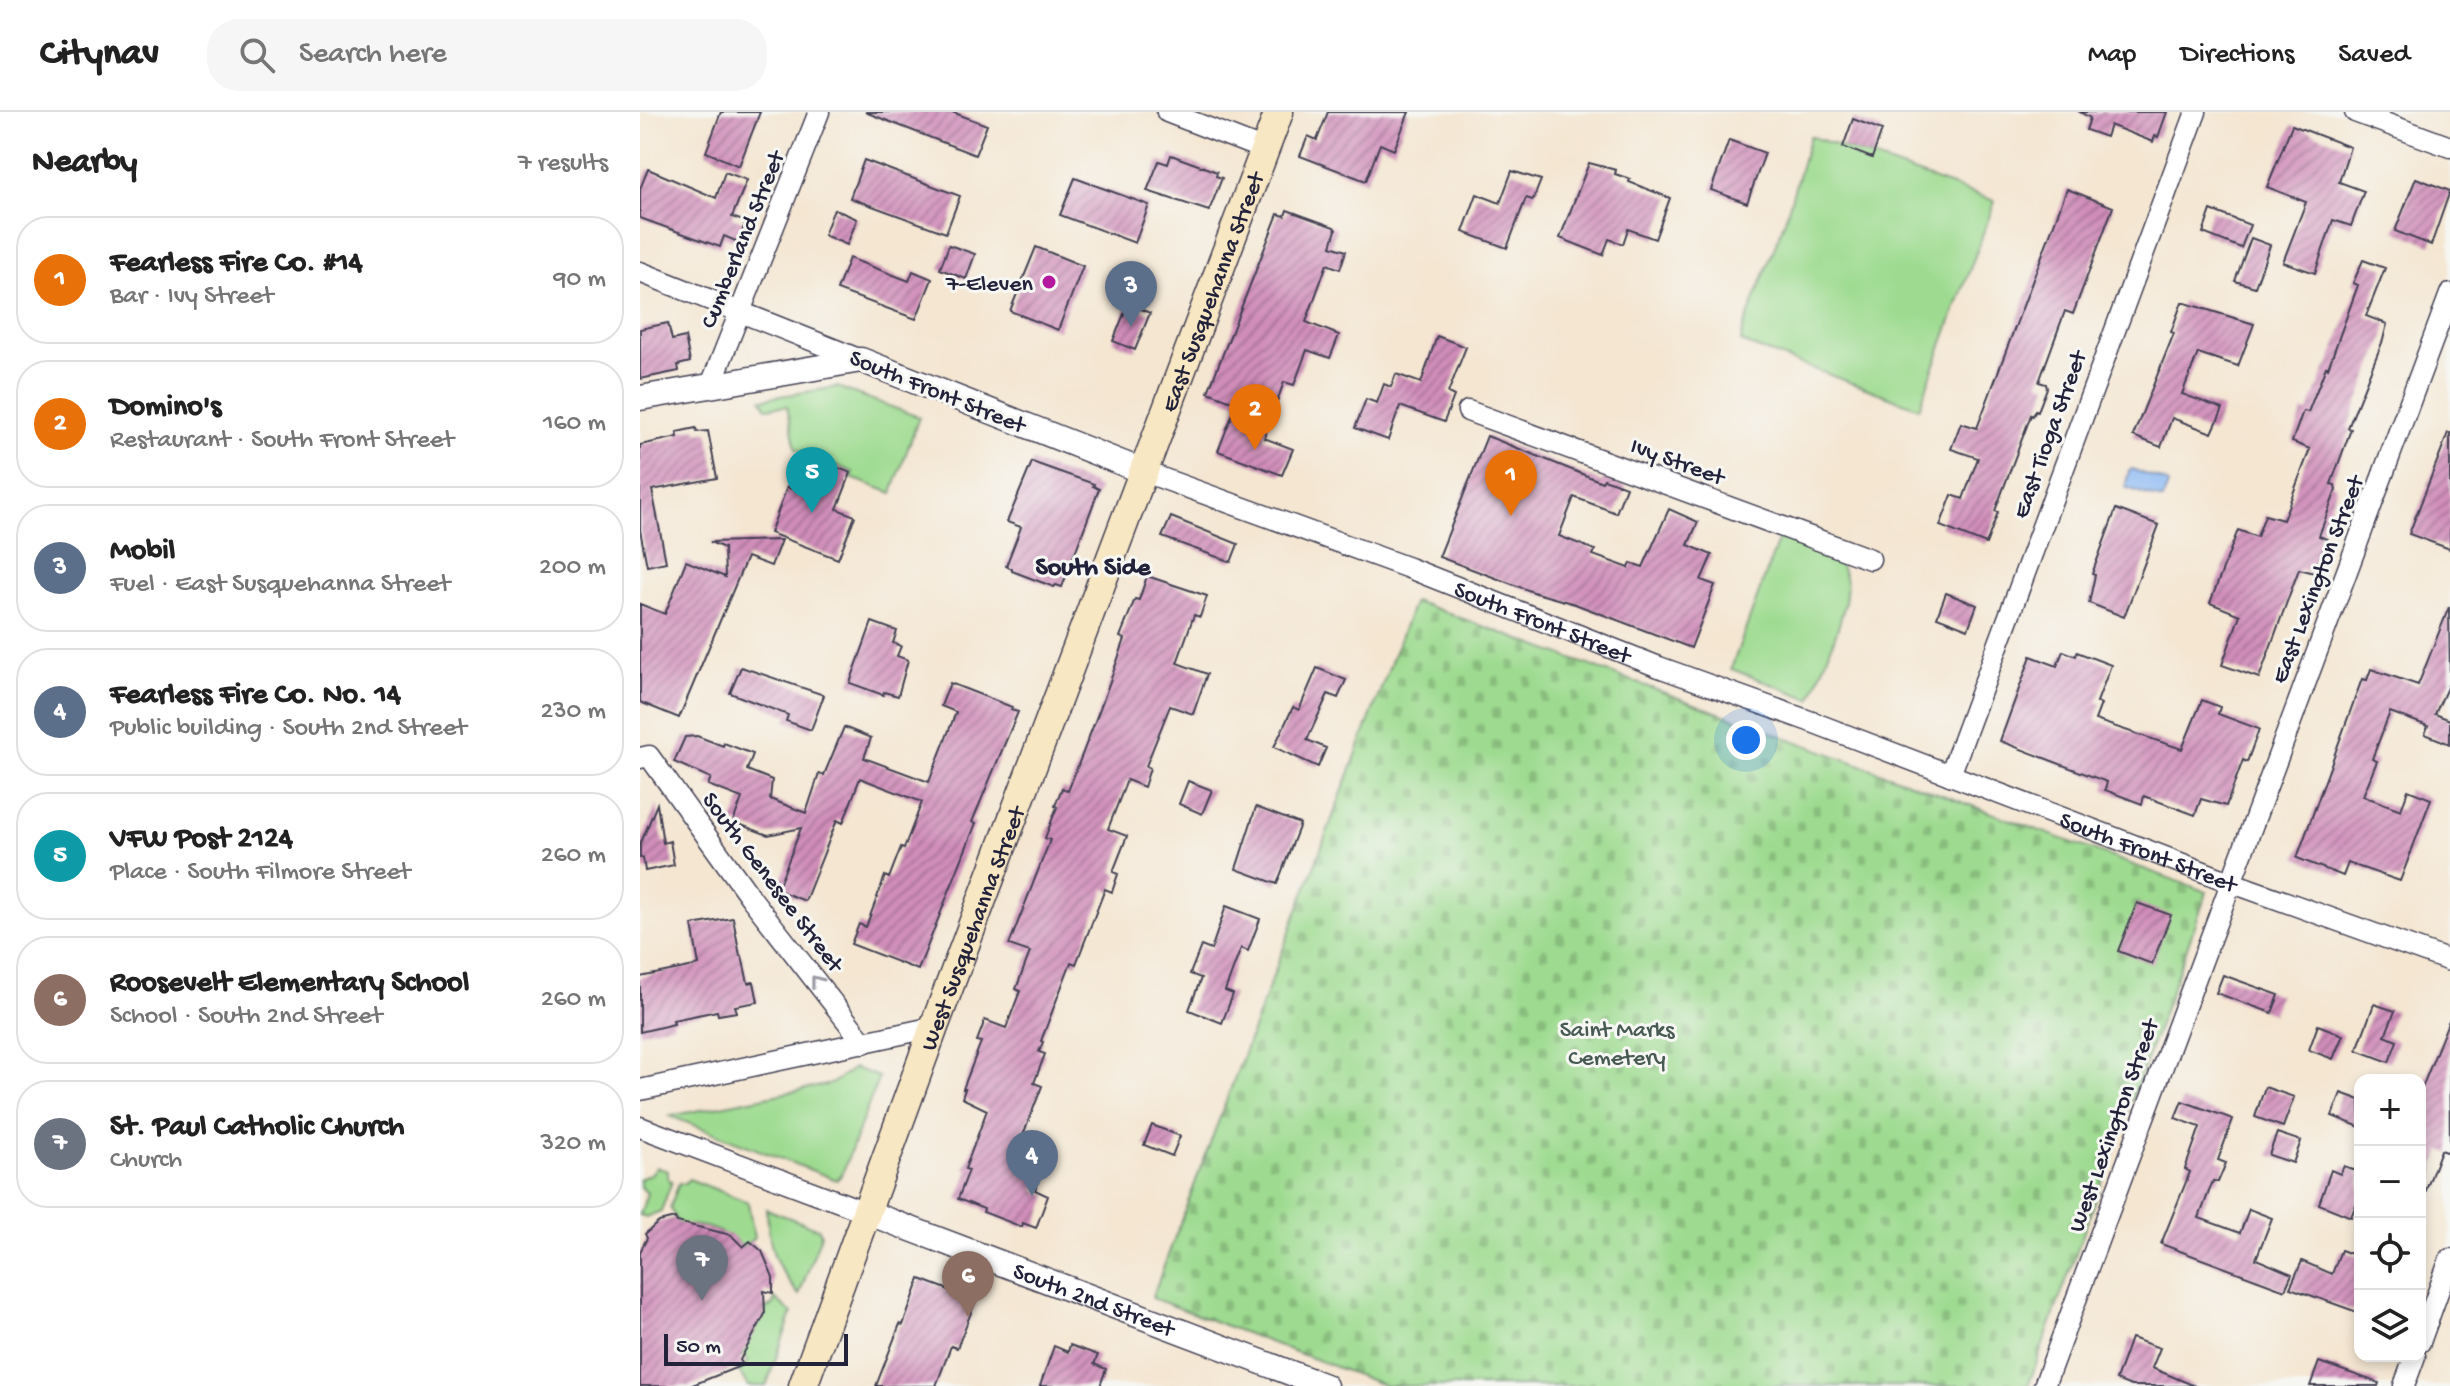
<!DOCTYPE html>
<html lang="en">
<head>
<meta charset="utf-8">
<style>
  body { margin:0; font-family:"Gochi Hand",sans-serif; background:#f6f6f6; color:#222 }
  .controls { position:absolute; right:24px; bottom:24px; display:grid; overflow:hidden; border-radius:16px; box-shadow:0 4px 12px #0003 }
  .controls button { width:72px; height:72px; display:grid; place-items:center; padding:0; border:0; border-bottom:2px solid #e0e0e0; background:#fff; color:#222; font:40px sans-serif }
  .scale { position:absolute; left:24px; bottom:20px; width:184px; box-sizing:border-box; padding-left:8px; border:4px solid #22223b; border-top:0; font-size:22px; line-height:28px; white-space:nowrap; color:#22223b; -webkit-text-stroke:6px #f6f6f2; paint-order:stroke }
  .you { position:absolute; left:1106px; top:628px; width:28px; height:28px; margin:-20px; border:6px solid #fff; border-radius:50%; background:#1a73e8; box-shadow:0 0 0 12px #1a73e833 }
  .badge { display:grid; place-items:center; width:52px; height:52px; border-radius:50%; background:#1a73e8; color:#fff; font-size:26px; font-weight:700 }
  .pin { position:absolute; translate:-50% -66px; filter:drop-shadow(0 2px 4px #0008) }
  .pin::after { content:''; position:absolute; top:42px; width:28px; height:24px; background:inherit; clip-path:polygon(0 0,100% 0,50% 100%) }
  .list { margin:0; padding:0; list-style:none }
  h2 { display:flex; justify-content:space-between; align-items:center; height:104px; margin:0; padding:0 32px; font-size:34px }
  h2 small { font-size:26px; font-weight:400; color:#767676 }
  .list li { display:grid; grid-template-columns:52px 1fr auto; gap:24px; align-items:center; box-sizing:border-box; height:128px; margin:0 16px 16px; padding:0 16px; border:2px solid #e0e0e0; border-radius:32px }
  .list b { display:block; font-size:30px; white-space:nowrap }
  .list p { margin:0; font-size:26px; white-space:nowrap; color:#767676 }
  .list em { font-size:26px; font-style:normal; color:#767676 }
  .icon { flex:none; width:44px; height:44px; fill:none; stroke:currentColor; stroke-width:2; stroke-linecap:round; stroke-linejoin:round }
  .map { position:relative; flex:none; width:1810px; height:1274px; overflow:hidden }
  header { display:flex; align-items:center; gap:48px; box-sizing:border-box; height:112px; padding:0 40px; background:#fff; border-bottom:2px solid #e0e0e0 }
  header strong { font-size:38px }
  nav { display:flex; gap:44px; margin-inline-start:auto; font-size:28px }
  .search { width:560px; height:72px; background:#f6f6f6; display:flex; align-items:center; gap:20px; box-sizing:border-box; padding:0 28px; border-radius:32px; color:#767676; font-size:30px }
  main { display:flex }
  aside { flex:1; background:#fff }
  .map>svg:first-child { display:block }
  .green { fill:#9edb90; stroke:#607e66; stroke-width:2 }
  .cemetery { fill:url(#cemetery-stones); stroke:#607e66; stroke-width:2 }
  .water { fill:#88b7f3; stroke:#556c97; stroke-width:2 }
  .building { fill:url(#building-hatch) }
  .lines { fill:none; stroke-linecap:round; stroke-linejoin:round }
  .minor-casing { stroke:#423f52; stroke-width:23 }
  .tertiary-casing { stroke:#423f52; stroke-width:27 }
  .secondary-casing { stroke:#423f52; stroke-width:31 }
  .minor { stroke:#fff; stroke-width:20 }
  .tertiary { stroke:#fff; stroke-width:24 }
  .secondary { stroke:#f8e7c3; stroke-width:28 }
  .oneway { stroke:#9c9ca7 }
  .poi-dot { fill:#b5179e; stroke:#f6f6f2; stroke-width:3 }
  .labels { text-anchor:middle; stroke-width:6; stroke-linejoin:round; paint-order:stroke }
  .street-label { font-size:24px; fill:#22223b; stroke:#f6f6f2 }
  .poi-label { font-size:24px; fill:#22223b; stroke:#f6f6f2; text-anchor:end }
  .park-label { font-size:24px; fill:#475a54; stroke:#f6f6f2 }
  .neighbourhood-label { font-size:26px; font-weight:bold; fill:#22223b; stroke:#f6f6f2 }
</style>
</head>
<body>
<header>
<strong>Citynav</strong>
<div class="search"><svg class="icon" aria-label="search" viewBox="0 0 24 24"><circle cx="10" cy="10" r="6"/><path d="M15 15l6 6"/></svg>Search here</div>
<nav><a>Map</a><a>Directions</a><a>Saved</a></nav>
</header>
<main>
<aside>
<h2>Nearby<small>7 results</small></h2>
<ul class="list">
<li><span class="badge" style="background:#e8710a">1</span><div><b>Fearless Fire Co. #14</b><p>Bar · Ivy Street</p></div><em>90 m</em></li>
<li><span class="badge" style="background:#e8710a">2</span><div><b>Domino's</b><p>Restaurant · South Front Street</p></div><em>160 m</em></li>
<li><span class="badge" style="background:#5c6f8a">3</span><div><b>Mobil</b><p>Fuel · East Susquehanna Street</p></div><em>200 m</em></li>
<li><span class="badge" style="background:#5c6f8a">4</span><div><b>Fearless Fire Co. No. 14</b><p>Public building · South 2nd Street</p></div><em>230 m</em></li>
<li><span class="badge" style="background:#0f9aa8">5</span><div><b>VFW Post 2124</b><p>Place · South Filmore Street</p></div><em>260 m</em></li>
<li><span class="badge" style="background:#8d6e63">6</span><div><b>Roosevelt Elementary School</b><p>School · South 2nd Street</p></div><em>260 m</em></li>
<li><span class="badge" style="background:#6b7280">7</span><div><b>St. Paul Catholic Church</b><p>Church</p></div><em>320 m</em></li>
</ul>
</aside>
<div class="map">
<svg width="1810" height="1274" viewBox="0 0 1810 1274">
  <defs>
    <pattern id="cemetery-stones" width="16" height="16" patternUnits="userSpaceOnUse" patternTransform="scale(2)"><rect width="16" height="16" fill="#9edb90"/><path d="M2 7V4a2 2 0 0 1 4 0v3zM10 15v-3a2 2 0 0 1 4 0v3z" fill="#88bc7d"/></pattern>
    <pattern id="building-hatch" width="6" height="6" patternUnits="userSpaceOnUse" patternTransform="scale(2)"><rect width="6" height="6" fill="#d08db9"/><path d="M-1 1l2-2M0 6l6-6M5 7l2-2" fill="none" stroke="#a87398"/></pattern>
  </defs>
  <rect width="100%" height="100%" fill="#f6f6f2"/>
  <filter id="ink" filterUnits="userSpaceOnUse"><feTurbulence type="fractalNoise" baseFrequency=".0125" numOctaves="2"/><feDisplacementMap in="SourceGraphic" scale="16" xChannelSelector="R" yChannelSelector="G"/><feConvolveMatrix kernelMatrix="1 2 1 2 8 2 1 2 1" color-interpolation-filters="sRGB"/></filter>
  <filter id="wash" filterUnits="userSpaceOnUse"><feTurbulence type="fractalNoise" baseFrequency=".006" numOctaves="4" result="noise"/><feDisplacementMap in="SourceGraphic" scale="32" xChannelSelector="R" yChannelSelector="G"/><feGaussianBlur stdDeviation="1.8" result="paint"/><feColorMatrix in="noise" values="0 0 0 0 0 0 0 0 0 0 0 0 0 0 0 0 0 1.4 0 .05"/><feComposite in="paint" operator="in"/></filter>
  <g filter="url(#wash)">
    <rect width="100%" height="100%" fill="#f4e6d1"/>
    <path class="green" d="M1170 24 1355 89 1279 296 1101 230 1103 218 1146 105Z
      M197 275 279 305 252 381 211 366 213 360 156 337 147 294 127 296 122 287Z
      M1139 426 1195 448C1201 454 1205 461 1206 470 1210 498 1181 558 1171 587L1091 557Z
      M214 956 239 965 202 1062 197 1068 30 1004 191 972Z
      M16 1055 28 1059V1067L32 1069 21 1099 6 1105 0 1103 7 1081 0 1074V1067L12 1061Z
      M49 1067 108 1090 114 1126 103 1135C90 1122 59 1108 40 1116L30 1096 39 1071 44 1072Z
      M126 1097 179 1117 181 1123 159 1183C132 1149 131 1140 126 1097Z
      M135 1186 152 1201 126 1274H108L96 1255 103 1256 108 1249 101 1243 125 1202V1197L133 1193Z"/>
    <path class="cemetery" d="M774 489 1567 780 1388 1274H746L512 1186Z"/>
    <path class="water" d="M1492 357 1526 370 1528 373 1522 388 1485 375 1489 359Z"/>
    <g id="blocks">
      <path class="building" d="M81 0H120L99 54 66 40Z
        M225 0H312L347 13 335 43Z
        M688 0H769L754 38 740 32 726 69 660 44 668 24 677 28Z
        M1440 0H1527L1518 25 1515 24 1513 30 1470 13 1466 25 1446 18 1450 6Z
        M1213 7 1242 18 1232 46 1203 35Z
        M1652 13 1710 35 1699 70 1724 79 1711 114 1693 108 1675 161 1643 150 1666 90 1627 75Z
        M1089 28 1125 41 1107 91 1071 78Z
        M531 43 577 60 576 64 582 66 569 99 507 79 519 49 528 52Z
        M224 48 320 84 306 121 210 86Z
        M949 51 976 58 975 62 990 67 989 70 1030 86 1015 127 988 117 983 132 969 127 963 143 920 126Z
        M8 57 76 86 85 60 107 68 92 105 106 110 98 130 84 124 80 135 0 106V77Z
        M872 59 901 68 893 88 886 86 867 136 823 120 837 82 860 91Z
        M435 66 509 93 495 131 420 103Z
        M1776 66 1810 79 1791 133 1755 119Z
        M1427 77 1473 95 1433 202 1425 199 1399 270 1406 272 1407 276 1398 299 1396 298 1393 304 1391 303 1355 399 1358 400 1346 432 1300 414 1312 383 1323 387 1338 346 1311 337 1321 311 1337 316Z
        M194 97 217 107 207 133 184 123Z
        M647 98 694 115 696 118 691 134 706 139 700 157 687 152 666 210 699 223 690 246 667 238 654 273 644 270 624 326 653 337 642 363 578 339 597 291 568 280 638 102 645 104Z
        M1571 98 1610 113 1601 136 1563 121Z
        M1611 126 1630 133 1615 175 1595 169Z
        M309 133 335 142 326 167 300 157Z
        M396 135 443 154 418 218 370 199Z
        M209 146 269 169 273 159 292 167 276 207 197 178Z
        M1723 148 1745 156 1726 204 1747 212 1743 228 1708 316 1711 317 1691 372 1695 373 1696 378 1679 424 1687 427 1675 461 1659 457 1619 566 1582 553 1600 503 1570 491 1598 418 1617 425 1625 403 1643 408 1670 337 1652 330 1663 299 1668 300 1686 255 1688 256 1718 173 1713 171Z
        M1542 190 1614 212 1598 254 1558 241 1542 282 1583 297 1572 321 1532 306 1521 335 1493 324 1534 221 1531 220Z
        M488 192 510 201 495 238 473 229Z
        M28 211 32 228 45 225 50 250 38 253 39 259 0 267V217Z
        M797 224 826 235 808 281 814 284 804 310 760 294 748 328 715 316 726 287 737 291 744 272 751 275 756 262 781 271Z
        M56 316 57 320 68 319 77 366 12 378 26 450 7 454 0 418V333L38 325 37 320Z
        M1808 321H1810V437L1769 422Z
        M847 324 962 370 964 367 986 375 976 401 934 385 919 424 955 438 953 443 989 456 991 451 1003 455 1029 397 1058 410 1048 433 1072 443 1061 468 1075 473 1051 536 935 492 896 481 799 445Z
        M179 348 211 361 197 397 215 404 198 447 130 421 147 375 166 382Z
        M392 350 454 372 453 374 459 377 422 475 416 473 414 475 372 459V457L366 454 381 415 367 410Z
        M1476 397 1519 413 1484 505 1449 491 1455 463 1452 462Z
        M531 405 598 432 591 450 522 425Z
        M141 428 131 454 107 445 39 606 0 590V492L25 502 46 449 85 465 84 436 70 430Z
        M507 464 567 484 560 505 554 503 537 551 567 562 553 602 530 594 506 654 510 656 504 675 487 668 468 717 487 724 473 760 478 762 472 780 465 777 436 852 431 850 401 929 403 930 399 940 405 942 394 971 402 974 379 1034 407 1044 395 1078 408 1084 396 1116 383 1111 382 1115 343 1100 344 1097 318 1087 329 1058 325 1057 347 998 322 986 325 977H323L341 930 337 929 345 908 366 916 380 879 376 877 390 840 369 833 410 728 405 726 417 695 415 694 422 676 428 679 464 586 485 527 480 525 495 487 499 488Z
        M1306 481 1337 493 1328 517 1297 505Z
        M1809 495 1810 569 1795 602 1810 608V632L1785 622 1788 614 1750 600 1732 647 1737 649 1723 684 1761 698 1768 678 1791 687 1760 769 1708 751 1703 764 1657 746 1722 567 1727 568 1731 557 1778 573Z
        M232 510 257 519 253 531 261 534 257 544 268 548 258 584 244 580 243 583 210 571Z
        M1423 539 1436 544 1437 540 1471 553 1457 590 1461 592 1455 608 1542 637 1562 588 1580 595 1578 602 1619 617 1607 650 1603 648 1586 694 1561 687 1555 703 1504 684 1502 692 1465 678 1467 670 1360 629 1391 544 1417 554Z
        M101 555 184 583 171 618 146 609 148 603 90 581Z
        M677 556 706 568 698 586 688 582 667 628 686 636 678 655 634 635 653 595 659 598Z
        M310 571 372 595 371 598 378 600 332 710 336 711 278 858 211 832 219 812 226 815 245 764 249 766 261 735 264 736 282 690 220 666 203 711 197 708 165 789 137 778 161 716 128 723 93 710 102 686 68 673 71 666 34 650 45 625 57 624 83 634 84 631 113 642 107 658 132 668 130 687 166 701 179 662 184 663 204 615 231 626 224 646 289 670 316 600 301 594Z
        M548 669 572 678 562 702 539 692Z
        M17 692 23 731 30 729 34 753 5 759 3 746H0V733Z
        M616 695 660 712 637 772 596 757Z
        M1497 791 1531 803 1512 852 1478 839Z
        M586 794 620 807 608 839 601 836 585 879 593 882 582 911 549 898 561 866 550 862 561 834 571 838Z
        M93 806 100 844H102L108 871 114 870 118 890 95 894 97 900 78 903 77 899 33 908 34 912 0 920V865L59 853 52 813Z
        M1583 863 1639 883 1632 901 1576 881Z
        M1734 892 1755 899 1745 924 1757 929 1749 950 1717 938Z
        M1809 908 1810 1041 1801 1038 1782 1089 1780 981Z
        M1678 913 1703 923 1693 947 1669 938Z
        M1625 975 1654 985 1643 1015 1615 1005Z
        M1701 981 1720 988V1015L1692 1004Z
        M1542 989 1593 1007 1578 1048 1586 1051 1578 1070 1573 1069 1559 1106 1600 1121 1609 1097 1632 1106 1616 1147 1652 1162 1645 1178 1521 1132 1550 1060 1545 1057 1560 1015 1535 1006Z
        M512 1013 540 1024 532 1044 504 1033Z
        M1637 1021 1661 1029 1653 1051 1629 1043Z
        M1704 1054 1720 1060V1083L1711 1105 1679 1092 1691 1058 1700 1062Z
        M35 1106 37 1110 91 1123 103 1135 110 1129 122 1139 133 1165V1181L124 1179 125 1202 100 1248 103 1253 50 1274H0V1140L7 1126 5 1122 19 1110Z
        M1701 1138 1720 1145V1201L1650 1176 1662 1149 1692 1162Z
        M280 1167 336 1188 317 1236 311 1234 296 1274H236L260 1212 263 1213Z
        M1491 1226 1520 1236 1512 1256 1555 1274H1491L1476 1268Z
        M430 1233 458 1243 454 1252 466 1257 460 1274H400L414 1234 428 1240Z
        M1679 1250 1739 1271 1738 1274H1670Z"/>
    </g>
  </g>
  <g filter="url(#ink)">
    <use href="#blocks" fill-opacity="0" stroke="#423f52" stroke-width="2"/>
    <g class="lines">
      <defs>
        <g id="minor">
          <path d="M527 0 625 38"/>
          <path d="M1715 0 1810 35"/>
          <path d="M0 160 221 248"/>
          <path d="M71 273 179 0"/>
          <path d="M828 299 1230 447"/>
          <path id="s1" d="M502 359 769 456 1019 555 1172 610 1590 770 1810 849"/>
          <path d="M0 646 9 644 111 786 224 931"/>
          <path d="M1310 663 1556 0"/>
          <path d="M0 978 294 915"/>
          <path d="M0 1015 226 1100"/>
          <path d="M1780 1230 1810 1147"/>
          <path d="M1404 1274 1810 182"/>
          <path d="M1764 1274 1775 1244"/>
        </g>
        <g id="tertiary">
          <path d="M0 286 221 248 502 359"/>
          <path id="s2" d="M226 1100 685 1274"/>
        </g>
        <g id="secondary">
          <path id="s3" d="M163 1274 294 915 639 0"/>
        </g>
      </defs>
      <use href="#minor" class="minor-casing"/>
      <use href="#tertiary" class="tertiary-casing"/>
      <use href="#secondary" class="secondary-casing"/>
      <use href="#minor" class="minor"/>
      <use href="#tertiary" class="tertiary"/>
      <use href="#secondary" class="secondary"/>
    </g>
    <defs><path id="oneway-chevron" d="M-2-3.5L2.5 0L-2 3.5" fill="none" stroke-width="1.6" stroke-linecap="round" stroke-linejoin="round" transform="scale(2)"/></defs>
    <use class="oneway" href="#oneway-chevron" transform="translate(176 869) rotate(-128)"/>
  </g>
  <circle class="poi-dot" cx="409" cy="170" r="8"/>
  <g class="labels">
    <g class="street-label">
      <text transform="translate(101 127) rotate(-68)" y="8">Cumberland Street</text>
      <text dy="8" stroke="none"><textPath href="#s3" startOffset="1168">East Susquehanna Street</textPath></text>
      <text transform="translate(298 278) rotate(22)" y="8">South Front Street</text>
      <text transform="translate(1408 322) rotate(-70)" y="8">East Tioga Street</text>
      <text transform="translate(1038 348) rotate(20)" y="8">Ivy Street</text>
      <text transform="translate(1676 467) rotate(-69)" y="8">East Lexington Street</text>
      <text dy="8" stroke="none"><textPath href="#s1" startOffset="428">South Front Street</textPath></text>
      <text dy="8" stroke="none"><textPath href="#s1" startOffset="1076">South Front Street</textPath></text>
      <text transform="translate(134 769) rotate(53)" y="8">South Genesee Street</text>
      <text dy="8" stroke="none"><textPath href="#s3" startOffset="488">West Susquehanna Street</textPath></text>
      <text transform="translate(1472 1013) rotate(-70)" y="8">West Lexington Street</text>
      <text dy="8" stroke="none"><textPath href="#s2" startOffset="244">South 2nd Street</textPath></text>
    </g>
    <g class="poi-label">
      <text x="393" y="178">7-Eleven</text>
    </g>
    <g class="park-label">
      <text x="977" y="924">Saint Marks<tspan x="977" dy="28">Cemetery</tspan></text>
    </g>
    <g class="neighbourhood-label">
      <text x="453" y="462">South Side</text>
    </g>
  </g>
</svg>
<div class="controls">
<button>+</button>
<button>−</button>
<button><svg class="icon" aria-label="locate" viewBox="0 0 24 24"><circle cx="12" cy="12" r="6"/><path d="M12 2v4M12 18v4M2 12h4M18 12h4"/></svg></button>
<button><svg class="icon" aria-label="layers" viewBox="0 0 24 24"><path d="M12 4l9 5-9 5-9-5zM3 14l9 5 9-5"/></svg></button>
</div>
<div class="scale">50 m</div>
<div class="you"></div>
<div class="pin badge" style="left:871px;top:404px;background:#e8710a">1</div>
<div class="pin badge" style="left:615px;top:338px;background:#e8710a">2</div>
<div class="pin badge" style="left:491px;top:215px;background:#5c6f8a">3</div>
<div class="pin badge" style="left:392px;top:1084px;background:#5c6f8a">4</div>
<div class="pin badge" style="left:172px;top:401px;background:#0f9aa8">5</div>
<div class="pin badge" style="left:328px;top:1205px;background:#8d6e63">6</div>
<div class="pin badge" style="left:62px;top:1189px;background:#6b7280">7</div>
</div>
</main>
</body>
</html>
